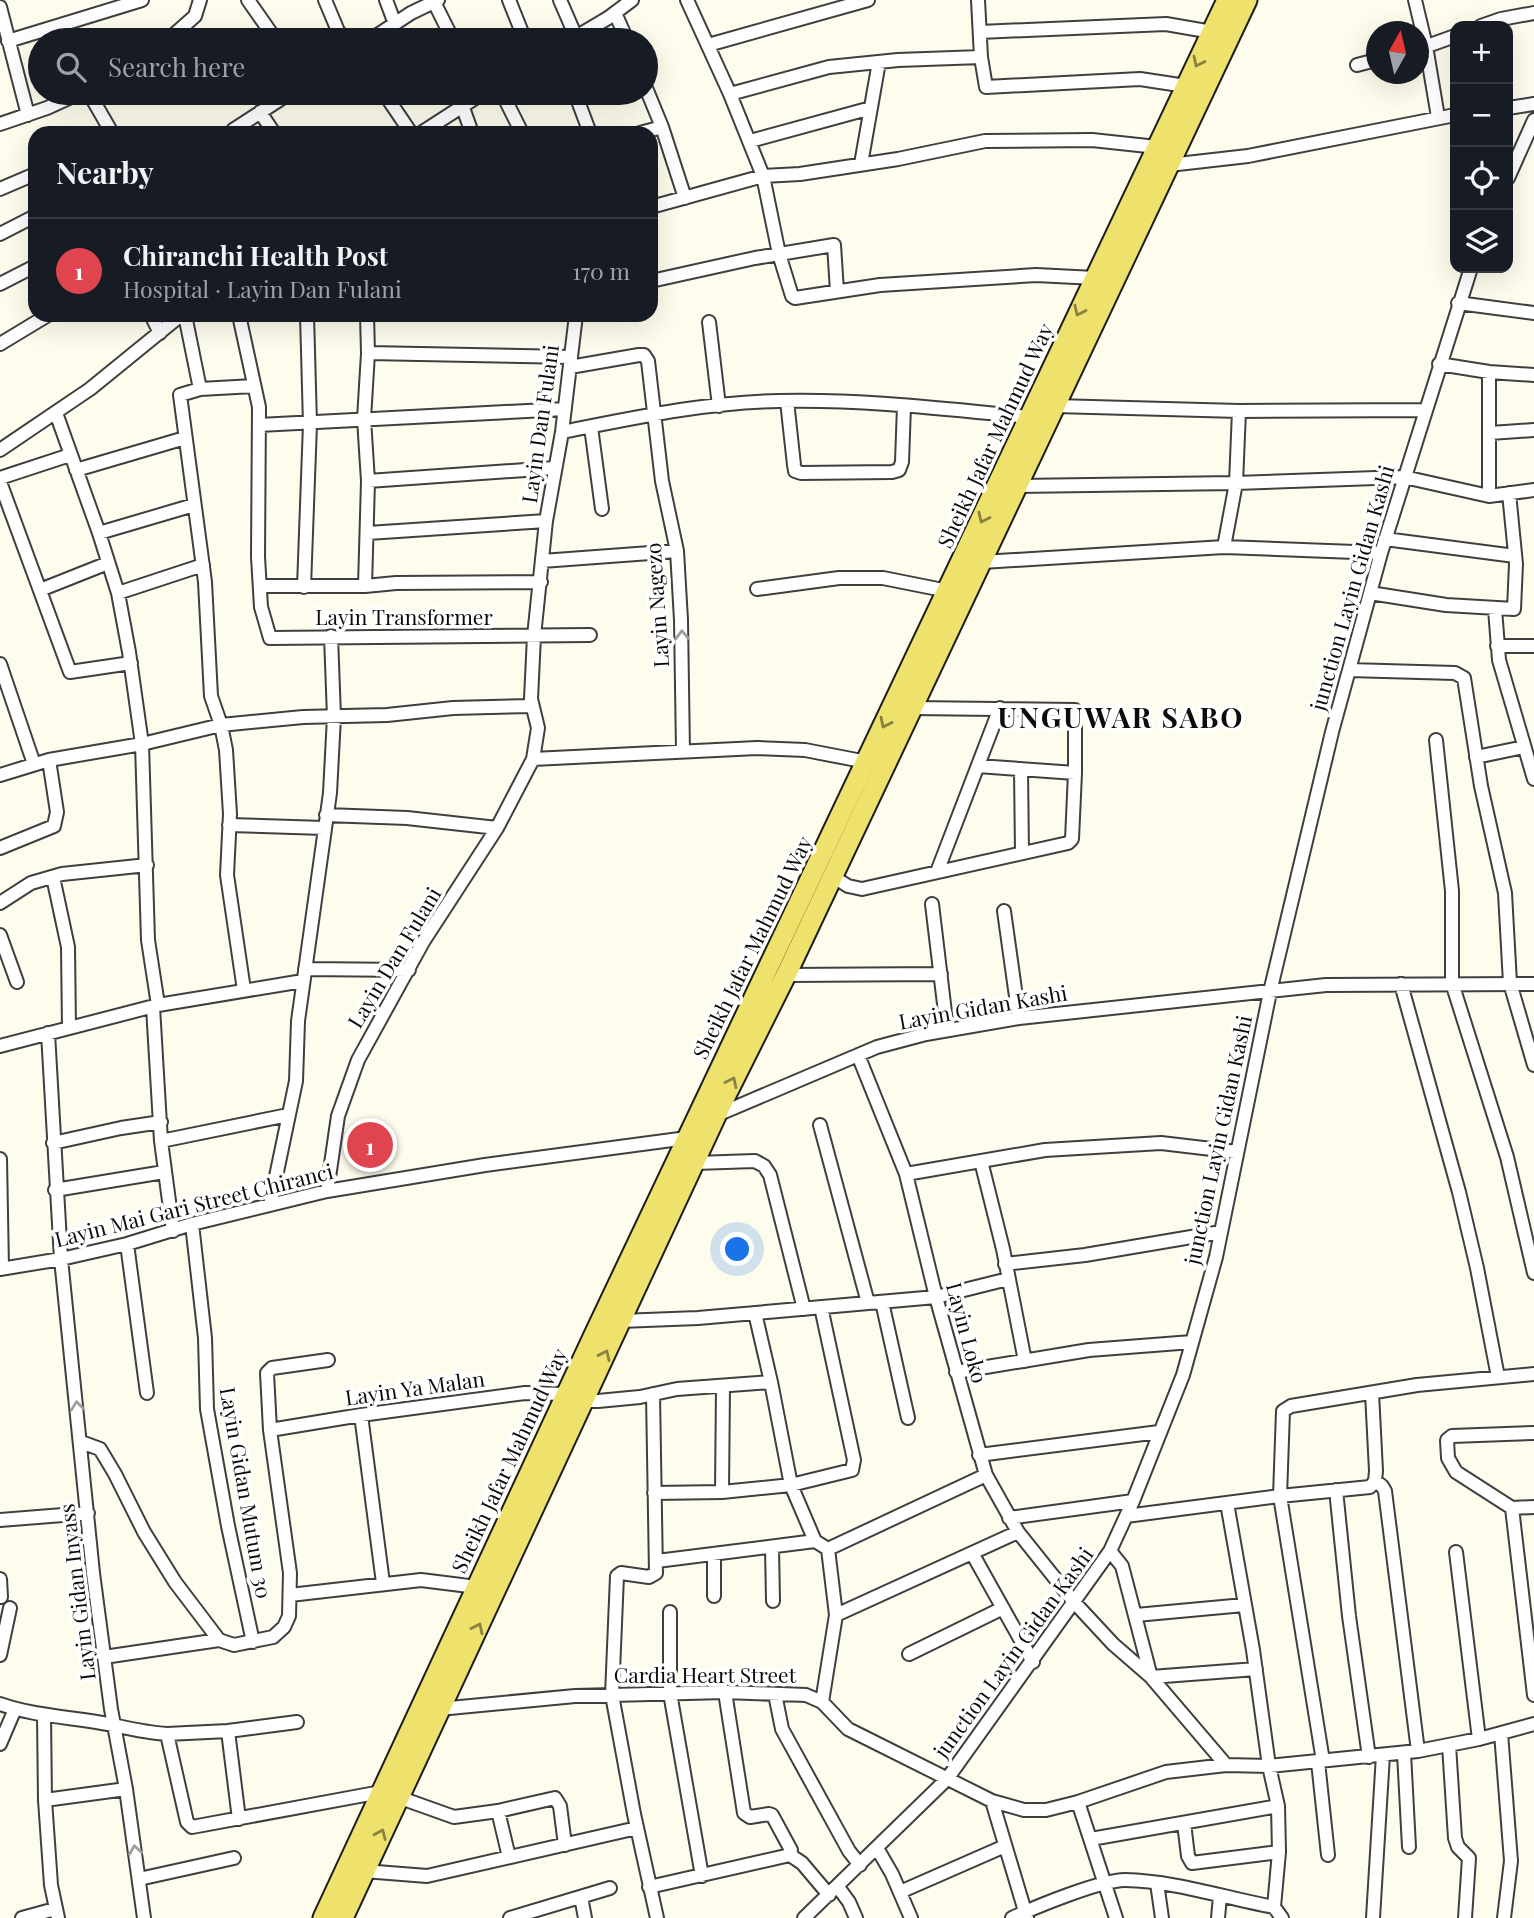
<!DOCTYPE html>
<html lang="en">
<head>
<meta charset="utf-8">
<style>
  body { margin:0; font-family:"Playfair Display",serif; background:#242831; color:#f1f3f6 }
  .controls { position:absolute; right:21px; top:21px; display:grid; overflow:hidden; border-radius:14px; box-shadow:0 7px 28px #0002 }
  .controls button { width:63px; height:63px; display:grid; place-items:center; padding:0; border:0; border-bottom:2px solid #363941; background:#171b24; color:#f1f3f6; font:35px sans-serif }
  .compass { position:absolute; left:1366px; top:21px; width:63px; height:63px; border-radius:50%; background:#171b24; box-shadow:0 7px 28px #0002; rotate:8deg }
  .you { position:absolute; left:738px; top:1250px; width:24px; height:24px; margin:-18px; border:5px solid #fff; border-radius:50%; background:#1a73e8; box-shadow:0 0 0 10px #1a73e833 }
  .badge { display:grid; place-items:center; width:46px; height:46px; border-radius:50%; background:#d4a19c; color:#fff; font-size:23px; font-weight:700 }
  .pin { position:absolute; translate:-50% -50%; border:4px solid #fff; box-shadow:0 2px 7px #0006 }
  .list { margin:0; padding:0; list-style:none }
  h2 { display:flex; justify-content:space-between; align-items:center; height:91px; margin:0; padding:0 28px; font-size:30px }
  h2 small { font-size:23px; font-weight:400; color:#9ea1a6 }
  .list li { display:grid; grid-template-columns:46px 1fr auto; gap:21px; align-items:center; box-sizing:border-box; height:105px; padding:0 28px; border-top:2px solid #363941 }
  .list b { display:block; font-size:26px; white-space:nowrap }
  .list p { margin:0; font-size:23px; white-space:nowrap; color:#9ea1a6 }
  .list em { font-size:23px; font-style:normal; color:#9ea1a6 }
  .icon { flex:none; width:38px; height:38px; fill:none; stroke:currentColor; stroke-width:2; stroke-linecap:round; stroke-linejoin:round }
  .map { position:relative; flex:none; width:1534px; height:1918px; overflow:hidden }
  .search { position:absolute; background:#171b24; box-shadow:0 7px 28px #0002; left:28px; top:28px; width:630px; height:77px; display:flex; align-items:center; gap:18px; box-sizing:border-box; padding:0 24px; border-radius:38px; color:#9ea1a6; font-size:26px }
  .panel { position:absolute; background:#171b24; box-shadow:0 7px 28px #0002; left:28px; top:126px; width:630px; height:196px; border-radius:21px }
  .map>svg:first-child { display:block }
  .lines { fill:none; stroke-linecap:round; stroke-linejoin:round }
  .minor-casing { stroke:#3f3f3f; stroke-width:16 }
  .primary-casing { stroke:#1d1d1d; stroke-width:23 }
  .minor { stroke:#fff; stroke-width:12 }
  .primary { stroke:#eee26d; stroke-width:19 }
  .oneway { stroke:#888241 }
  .oneway2 { stroke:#9e9e9e }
  .labels { text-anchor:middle; stroke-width:7; stroke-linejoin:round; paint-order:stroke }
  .street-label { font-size:21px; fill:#0c0c0c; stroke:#fff }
  .district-label { font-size:28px; font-weight:bold; letter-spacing:2px; fill:#0c0c0c; stroke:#fff }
</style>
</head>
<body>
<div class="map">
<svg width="1534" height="1918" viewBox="0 0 1534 1918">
  <rect width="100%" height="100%" fill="#fefded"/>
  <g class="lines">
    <defs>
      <path id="minor" d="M248 0 276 40
        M325 0 338 31 346 40
        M386 0 395 24
        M509 0 525 40
        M560 0 576 37
        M687 0 730 94 763 176 779 254 792 296 795 298 880 285 1036 275 1095 278
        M978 0 981 57 986 87 1140 79 1186 86
        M1415 0 1426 46 1438 117
        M434 2 453 40
        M0 7 28 115
        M615 13 627 40
        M1481 26 1501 19 1534 13
        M980 32 1166 24 1212 32
        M168 40 195 16 200 0
        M370 40 411 13 438 0
        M571 40 608 18 632 0
        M8 41 142 0
        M708 45 868 0
        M1419 49 1455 36
        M1357 65 1376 60
        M646 88 662 127 685 198
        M89 93 112 133
        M384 93 411 133
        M502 93 522 133
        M575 93 590 133
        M730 94 829 67 898 60 981 57
        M462 105 472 133
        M1508 108 1534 104
        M260 112 274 133
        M0 124 47 108 80 93
        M233 130 290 93
        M421 133 483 93
        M640 133 662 127
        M750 141 871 108
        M861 164 879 62
        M1169 165 1248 156 1455 115
        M1508 178 1534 120
        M0 189 35 174
        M651 207 763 176 800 174 898 159 985 141 1092 140 1157 147
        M0 234 35 216
        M651 281 755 258 834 245 837 291
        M0 284 35 266
        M1458 303 1534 313
        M151 315 160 333
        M185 315 200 389
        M239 315 259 407 258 557 261 607 270 638 590 635
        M709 322 719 406
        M0 344 48 315
        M368 353 571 357
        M1439 364 1489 372 1534 375
        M570 367 639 355H644L648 361 662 481 677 551 681 620 683 752
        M1489 372V496
        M787 401 794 465 795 471 801 473 892 472 899 470 902 462 904 406
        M1055 406 1239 411 1425 410
        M56 413 99 533 118 593 129 652 142 744 148 940 158 1005
        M259 425 565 409
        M591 427 602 509
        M562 432C633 418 706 402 779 401 862 399 946 409 1029 417
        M1490 433 1534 430
        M0 450 90 389 181 315
        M76 470 185 438
        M0 478 70 455
        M368 481 554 468
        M0 482 70 672 131 663
        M1017 486 1236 483 1404 477 1489 496 1534 490
        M99 533 194 505
        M368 533 546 521
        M1385 539 1515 556
        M1224 547 1236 483 1239 411
        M542 561 677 551
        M982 562 1224 547 1381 553
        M260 586H365L396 583 541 582
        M365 586 368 481 364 419 368 353 367 315
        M304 587 310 424 307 315
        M757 589 839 578H883L948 591
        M40 590 108 563
        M118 593 203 565
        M1370 593 1446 605 1514 609 1516 564 1509 493
        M1495 609 1499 660 1534 779
        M1497 646H1534
        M0 664 34 764
        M1349 670 1455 673 1464 678 1481 786 1505 893 1510 983 1534 1065
        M912 708 1075 710V773L978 766
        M1436 740 1452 891V983L1507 1157 1534 1273
        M1476 757 1524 747
        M533 759 757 748 805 750 867 762
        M1021 769 1022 853
        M0 775 49 760 142 744 221 725 303 717 387 715 453 708 532 706
        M326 815 407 818 497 828
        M229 825 324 828
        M0 848 54 826 57 812 49 760
        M937 872 1000 708
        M832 876 848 886 862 889 1068 843 1072 839 1075 773
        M53 877 68 947 69 1028
        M0 903 31 883 62 874 147 865
        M932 904 947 1029
        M1004 911 1019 1018
        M0 935 17 982
        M305 969 409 970
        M786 975 941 974
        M1401 984 1459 1192 1477 1268 1498 1377
        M244 990 227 875 230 814 226 750 221 725 211 696 205 582 180 395 200 389 254 386
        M153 1007 161 1141 173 1231
        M48 1033 61 1259 93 1573 111 1709 126 1789 144 1918
        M0 1046 158 1005 303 981
        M858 1055 906 1174 936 1297 986 1475 1018 1532 1074 1602 1113 1644 1151 1677 1226 1765
        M717 1115 877 1047 926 1034 1019 1018 1326 985 1534 984
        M820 1125 868 1303
        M161 1141 288 1115
        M53 1143 121 1128 161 1122
        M0 1159 2 1268
        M981 1161 1003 1249 1025 1361
        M695 1163 755 1161 764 1166 770 1175 804 1309
        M906 1174 1045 1150 1161 1143 1237 1152
        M55 1190 164 1172
        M327 1191 338 1116 358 1060 423 942 497 828 533 759 538 728 531 699 534 636 546 521 562 432 576 315
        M270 1205 296 1081 298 1021 330 793 334 717 331 636
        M192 1224 205 1338 207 1409 228 1526 253 1642
        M127 1244 147 1393
        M1005 1264 1085 1255 1221 1232
        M0 1269 61 1259 127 1244 192 1224 327 1191 485 1165 687 1138
        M882 1302 908 1418
        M620 1321 698 1318 936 1297 1008 1279
        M956 1372 1089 1350 1192 1342
        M771 1382 791 1485 815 1541 828 1549 836 1615 822 1702
        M653 1394 656 1573 649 1577 621 1573 617 1576 612 1695 634 1814 657 1918
        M361 1415 383 1583
        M270 1430 361 1415 525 1393 566 1394 583 1401H598L640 1397 677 1389 771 1382 755 1313
        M1534 1433 1452 1436 1447 1440 1448 1458 1456 1472 1512 1508 1534 1507
        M81 1442 100 1449 115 1474 144 1532 175 1582 219 1640 234 1645 273 1637 284 1627 289 1616 290 1573 270 1430 267 1373 272 1368 328 1360
        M979 1455 1159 1432
        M1375 1481 1382 1486 1385 1491 1418 1751
        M1336 1490 1349 1616 1369 1757
        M722 1492 723 1386
        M654 1493 722 1492 791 1485 852 1470 854 1460 821 1307
        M1227 1503 1253 1650 1269 1766 1278 1806 1279 1852 1274 1907 1282 1918
        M1512 1508 1534 1695
        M1126 1516 1280 1496 1370 1487 1375 1481 1376 1471 1372 1393
        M1009 1518 1133 1501
        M0 1520 88 1513
        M772 1547 773 1601
        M828 1549 986 1475
        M1110 1551 1122 1566 1151 1677 1256 1669
        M1456 1552 1479 1739
        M972 1553 1033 1662
        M657 1561 815 1541
        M0 1579 1 1597
        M290 1595 421 1580 477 1587
        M714 1596V1554
        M670 1612V1693L702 1876
        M836 1615 1018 1532
        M1136 1615 1244 1605
        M909 1654 1003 1608
        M0 1655 10 1608
        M104 1657 219 1640
        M725 1692 744 1813 750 1817 769 1814 772 1815 791 1850 790 1855 802 1863 829 1895
        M775 1694 782 1729 849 1851 860 1865
        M0 1704C37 1717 75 1717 113 1725 131 1729 148 1733 167 1734L187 1822 192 1827 381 1792
        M439 1709 575 1696 725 1692 806 1695 822 1702 848 1729 992 1801 1024 1810H1046L1078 1802 1166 1772 1226 1765 1269 1766 1418 1751 1479 1739 1534 1724
        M44 1716 45 1800 51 1885 58 1918
        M228 1731 239 1819
        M1501 1733 1511 1861 1504 1918
        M167 1734 228 1731 297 1722
        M0 1744 15 1709
        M1449 1745 1455 1838 1458 1847 1469 1858 1465 1918
        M1404 1753 1409 1847
        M1323 1761 1280 1496 1283 1411 1291 1406 1417 1385 1534 1374
        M1318 1762 1328 1855
        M398 1797 454 1817 498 1811 555 1798 560 1806 565 1845
        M45 1800 126 1789
        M992 1801 1027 1918
        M1078 1802 1116 1918
        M498 1811 509 1857
        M1184 1823 1188 1856 1192 1863 1279 1852
        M1091 1839 1278 1806
        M877 1848 892 1874 911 1918
        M364 1871 427 1876 637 1828
        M139 1879 234 1858
        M1157 1883 1162 1918
        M649 1887 790 1855
        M838 1887 849 1902 856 1918
        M900 1892 1005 1846
        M581 1897 585 1918
        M22 1918 55 1909
        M510 1918 610 1888
        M804 1918 947 1779 1110 1551 1133 1501 1183 1375 1216 1257 1270 992 1332 732 1381 553 1471 268
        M1012 1918C1035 1907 1101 1880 1125 1880 1175 1881 1225 1898 1274 1907
        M1218 1918 1220 1896
        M1373 1918 1383 1755"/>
      <path id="primary" d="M323 1918 593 1337 1227 0
        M343 1918 721 1105 786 975 1247 0"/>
    </defs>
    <use href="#minor" class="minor-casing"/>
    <use href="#primary" class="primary-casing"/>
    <use href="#minor" class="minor"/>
    <use href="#primary" class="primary"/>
  </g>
  <defs><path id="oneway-chevron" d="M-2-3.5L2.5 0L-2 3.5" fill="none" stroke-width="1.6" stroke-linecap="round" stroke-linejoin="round" transform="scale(1.75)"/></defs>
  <g class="oneway">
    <use href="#oneway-chevron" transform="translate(1198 62) rotate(116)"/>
    <use href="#oneway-chevron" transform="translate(1079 311) rotate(115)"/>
    <use href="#oneway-chevron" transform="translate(983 518) rotate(115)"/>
    <use href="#oneway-chevron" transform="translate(885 723) rotate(116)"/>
    <use href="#oneway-chevron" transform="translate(732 1082) rotate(-64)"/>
    <use href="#oneway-chevron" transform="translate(605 1355) rotate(-65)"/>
    <use href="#oneway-chevron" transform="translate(478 1628) rotate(-64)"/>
    <use href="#oneway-chevron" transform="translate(381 1834) rotate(-66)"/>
  </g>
  <g class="oneway2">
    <use href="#oneway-chevron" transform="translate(682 635) rotate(-91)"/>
    <use href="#oneway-chevron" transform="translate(77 1406) rotate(-96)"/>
    <use href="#oneway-chevron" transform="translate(135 1850) rotate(-98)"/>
  </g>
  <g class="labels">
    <g class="street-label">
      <text transform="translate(541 424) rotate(-82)" y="7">Layin Dan Fulani</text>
      <text transform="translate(996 436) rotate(-65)" y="7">Sheikh Jafar Mahmud Way</text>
      <text transform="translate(1353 588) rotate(-74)" y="7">junction Layin Gidan Kashi</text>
      <text transform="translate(658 605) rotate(-94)" y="7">Layin Nagezo</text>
      <text x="404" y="625">Layin Transformer</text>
      <text transform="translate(753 948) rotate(-64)" y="7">Sheikh Jafar Mahmud Way</text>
      <text transform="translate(395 958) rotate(-59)" y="7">Layin Dan Fulani</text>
      <text transform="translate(983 1008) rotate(-10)" y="7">Layin Gidan Kashi</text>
      <text transform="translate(1219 1140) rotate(-78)" y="7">junction Layin Gidan Kashi</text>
      <text transform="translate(194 1206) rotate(-14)" y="7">Layin Mai Gari Street Chiranci</text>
      <text transform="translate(966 1333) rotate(75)" y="7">Layin Loko</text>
      <text transform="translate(415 1389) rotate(-8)" y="7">Layin Ya Malan</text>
      <text transform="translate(510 1461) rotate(-65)" y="7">Sheikh Jafar Mahmud Way</text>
      <text transform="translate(245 1493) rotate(80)" y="7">Layin Gidan Mutum 30</text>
      <text transform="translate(78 1592) rotate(-97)" y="7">Layin Gidan Inyass</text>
      <text transform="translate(1014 1653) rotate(-54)" y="7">junction Layin Gidan Kashi</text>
      <text x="705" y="1683">Cardia Heart Street</text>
    </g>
    <g class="district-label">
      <text x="1121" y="728">UNGUWAR SABO</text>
    </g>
  </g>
</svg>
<div class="controls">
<button>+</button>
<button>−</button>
<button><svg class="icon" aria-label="locate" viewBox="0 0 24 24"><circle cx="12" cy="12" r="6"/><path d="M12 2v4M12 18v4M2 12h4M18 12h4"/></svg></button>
<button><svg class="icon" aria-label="layers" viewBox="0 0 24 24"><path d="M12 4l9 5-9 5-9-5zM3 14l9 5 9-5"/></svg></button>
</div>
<svg class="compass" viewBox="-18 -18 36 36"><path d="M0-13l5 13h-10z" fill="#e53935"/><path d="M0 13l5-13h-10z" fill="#9ea1a6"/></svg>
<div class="you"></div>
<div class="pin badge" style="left:370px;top:1145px;background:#e0444e">1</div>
<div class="search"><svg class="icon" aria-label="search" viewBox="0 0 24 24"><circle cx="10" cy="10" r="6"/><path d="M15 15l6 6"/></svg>Search here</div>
<section class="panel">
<h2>Nearby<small></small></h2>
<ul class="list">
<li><span class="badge" style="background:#e0444e">1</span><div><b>Chiranchi Health Post</b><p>Hospital · Layin Dan Fulani</p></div><em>170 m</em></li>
</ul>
</section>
</div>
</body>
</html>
